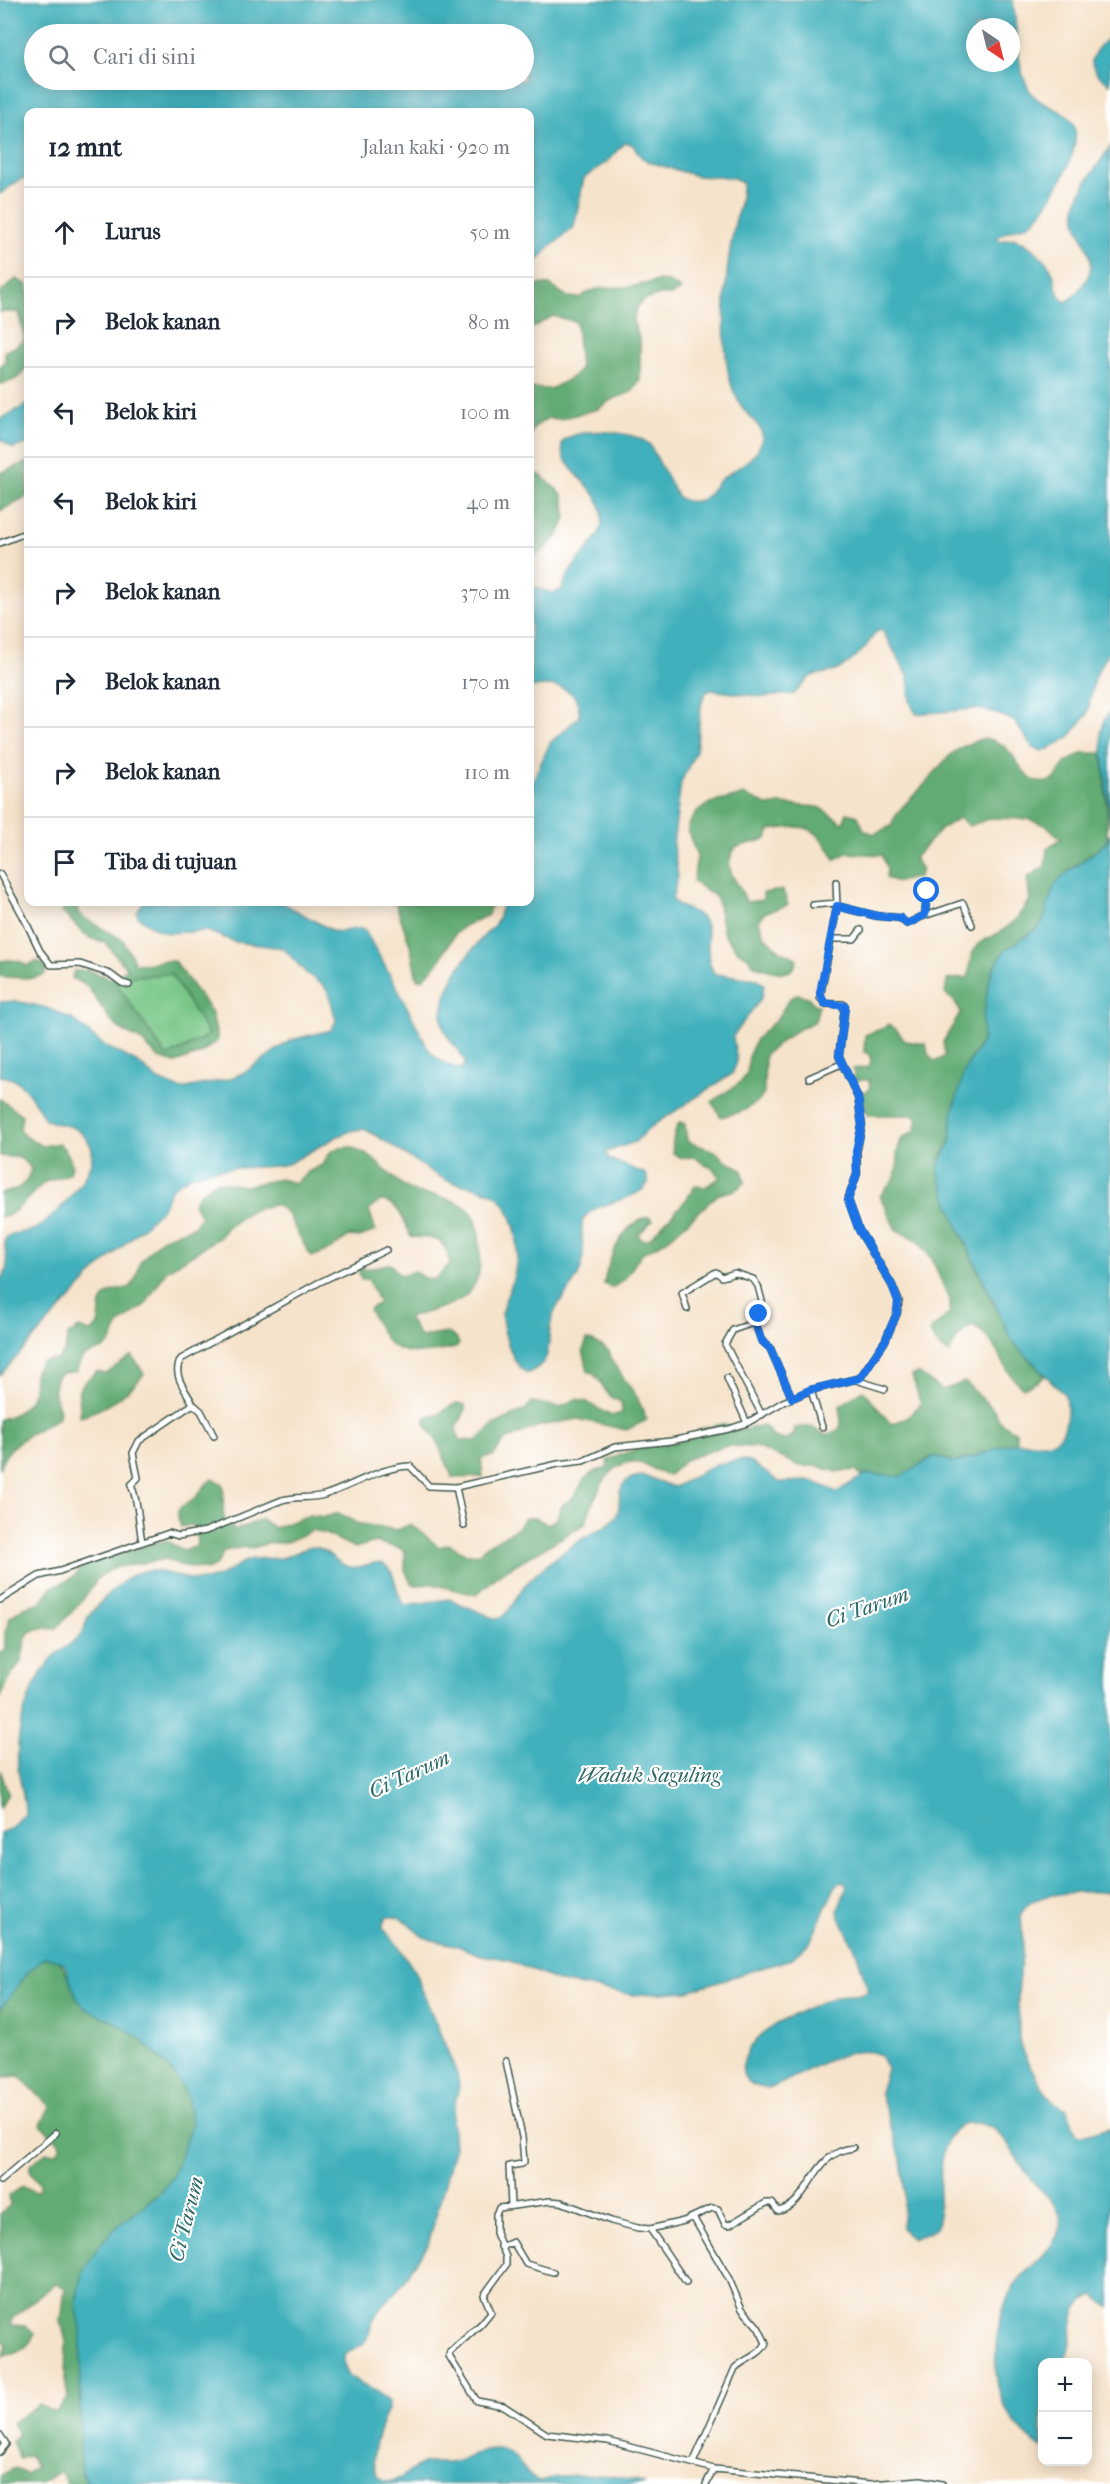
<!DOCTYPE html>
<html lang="id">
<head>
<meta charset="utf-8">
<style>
  body { margin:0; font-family:"IM FELL French Canon",serif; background:#f2f2f3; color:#1f2937 }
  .controls { position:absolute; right:18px; bottom:18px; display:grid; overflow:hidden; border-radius:12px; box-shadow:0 3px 15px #0003 }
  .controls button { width:54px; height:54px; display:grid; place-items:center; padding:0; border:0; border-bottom:2px solid #e0e1e3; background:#fff; color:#1f2937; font:30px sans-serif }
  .compass { position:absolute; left:966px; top:18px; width:54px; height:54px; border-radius:50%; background:#fff; box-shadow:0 3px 15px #0003; rotate:145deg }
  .stop { position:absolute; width:18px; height:18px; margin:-14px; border:4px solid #1a73e8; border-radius:50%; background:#fff }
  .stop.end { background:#1a73e8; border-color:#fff; box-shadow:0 2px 6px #0008 }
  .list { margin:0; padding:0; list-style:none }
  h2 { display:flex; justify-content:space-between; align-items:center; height:78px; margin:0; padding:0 24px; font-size:26px }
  h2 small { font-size:20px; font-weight:400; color:#747a83 }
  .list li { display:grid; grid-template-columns:39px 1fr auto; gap:18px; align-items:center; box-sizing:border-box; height:90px; padding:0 24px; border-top:2px solid #e0e1e3 }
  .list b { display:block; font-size:22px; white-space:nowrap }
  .list em { font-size:20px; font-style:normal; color:#747a83 }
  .icon { flex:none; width:33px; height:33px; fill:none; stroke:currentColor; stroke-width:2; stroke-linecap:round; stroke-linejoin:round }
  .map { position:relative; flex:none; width:1110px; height:2484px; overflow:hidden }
  .search { position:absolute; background:#fff; box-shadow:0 3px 15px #0003; left:24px; top:24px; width:510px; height:66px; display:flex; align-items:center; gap:15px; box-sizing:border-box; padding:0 21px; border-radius:33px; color:#747a83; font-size:22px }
  .panel { position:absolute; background:#fff; box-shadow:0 3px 15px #0003; left:24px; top:108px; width:510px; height:798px; border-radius:12px }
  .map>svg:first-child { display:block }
  .green { fill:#78c687; stroke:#4c825e; stroke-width:1.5 }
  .forest { fill:#62ab74; stroke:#407454; stroke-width:1.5; fill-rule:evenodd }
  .water { fill:#41b0bc; stroke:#307678; stroke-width:1.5; fill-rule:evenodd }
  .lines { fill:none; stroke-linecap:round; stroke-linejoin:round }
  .minor-casing { stroke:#3f564b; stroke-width:8 }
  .minor { stroke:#fff; stroke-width:5 }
  .route { stroke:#1a73e8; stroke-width:8 }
  .labels { text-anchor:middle; stroke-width:4.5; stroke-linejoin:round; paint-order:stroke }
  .water-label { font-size:21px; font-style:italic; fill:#2b6564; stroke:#fff }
</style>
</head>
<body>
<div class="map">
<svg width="1110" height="2484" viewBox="0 0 1110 2484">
  <rect width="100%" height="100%" fill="#fff"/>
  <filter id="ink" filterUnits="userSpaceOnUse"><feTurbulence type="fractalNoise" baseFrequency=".0167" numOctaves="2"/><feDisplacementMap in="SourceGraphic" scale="12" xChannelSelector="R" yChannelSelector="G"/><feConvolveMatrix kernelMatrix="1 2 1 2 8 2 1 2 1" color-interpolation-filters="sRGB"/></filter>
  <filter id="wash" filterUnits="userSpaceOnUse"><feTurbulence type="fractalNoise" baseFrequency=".008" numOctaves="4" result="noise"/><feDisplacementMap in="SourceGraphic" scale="24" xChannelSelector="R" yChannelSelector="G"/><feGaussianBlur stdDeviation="1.35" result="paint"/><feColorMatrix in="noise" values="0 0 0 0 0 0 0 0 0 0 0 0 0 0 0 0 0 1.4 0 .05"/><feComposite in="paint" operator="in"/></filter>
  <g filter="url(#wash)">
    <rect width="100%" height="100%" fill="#f6e3cb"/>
    <path class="green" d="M171 974 209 1035 167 1057 116 983 125 977Z"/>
    <path class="forest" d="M16 279 28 285C29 308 34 350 24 371 20 379 9 383 0 384V367L5 361V351L15 347 24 339 19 312H0V293Z
      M661 280 671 283 681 290 670 295H660L644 300 637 307 633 321 640 341V381L632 392 611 400 598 409 560 419 548 418 534 427 530 439V388L551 389 571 378 580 370 576 322 553 316 530 329V287L533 284 550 285 568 297 580 298C593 287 605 288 622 287 634 287 649 283 661 280Z
      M28 462V496L0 511V473Z
      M539 474 563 495C564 501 566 508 566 514 565 531 546 554 530 556V531L534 521 530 511V480L534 475Z
      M981 739C1022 737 1016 795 1054 780L1066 762 1072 759 1083 753H1102C1104 772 1110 830 1106 843L1069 870 1043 922 1038 928 1005 950 993 970 989 981 983 1018 982 1042 970 1060 951 1124V1140L940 1159V1180L970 1255 1013 1342 1045 1376 1037 1382 1023 1388C1000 1371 999 1336 971 1326 960 1332 955 1342 949 1353 940 1350 932 1339 930 1331L950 1313V1302L932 1259 917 1240 896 1230 880 1196 895 1178 898 1162 897 1153 902 1138 915 1131 918 1119 912 1115H867L862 1093 870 1089 869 1080H855L853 1069 869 1067 871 1061 869 1054 864 1052 865 1035 884 1028 888 1024 897 1030 905 1041 926 1044 928 1054 935 1062 945 1056 943 1042 961 1012 954 1001 945 994 947 980 969 977C970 930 987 948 1013 922 1019 916 1024 907 1030 900L1027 878 1045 866 1047 848 1061 839 1046 825 1027 819 992 818 969 826 959 818 941 829 914 858 922 869 918 877 898 882 886 878 887 868 882 855 847 853 835 859C813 823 809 825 770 830L767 839 736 847C719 871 739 879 746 902L763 900V893L783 890 788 905 764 913 759 921 764 937C771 940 773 945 779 950 785 954 792 954 797 959 793 982 769 970 754 965L748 957 739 952 724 935 717 900 715 896 693 882 697 857 688 831V826L697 812 710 803 744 795 769 806 780 804 819 807 843 823 847 813 858 816 864 830 874 834 891 826C896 810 910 800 920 789 944 765 945 751 981 739Z
      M66 902H78L77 911 84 918 123 940 135 963C149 967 161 957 175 962L211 1011 218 1040 200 1054 175 1063 159 1058 139 1039 124 1032 111 1021 87 986 72 978 74 971 88 970 111 979 127 969 105 942 89 938 62 912ZM171 974 209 1035 167 1057 116 983 125 977Z
      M395 902H491L488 915 464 926 455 934 438 963 423 979H417L410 945Z
      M9 960 20 961 27 966 36 961 43 964 46 970 44 975 33 978 0 977V961Z
      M797 994 808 997 815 1005H819L815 1021 794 1032 765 1054 764 1093 759 1101 743 1111 721 1117 712 1102 742 1081 747 1073 749 1055 756 1039 777 1019 789 999Z
      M0 1099 22 1115 20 1130 23 1135 42 1146 59 1143C65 1149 76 1163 70 1172 66 1178 51 1178 44 1183 31 1193 16 1216 1 1217L0 1193C16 1192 28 1184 31 1168L20 1158 0 1156Z
      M680 1122 685 1124 687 1140C695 1146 704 1146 714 1151 719 1153 720 1157 724 1160 738 1170 742 1161 745 1183L735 1190 719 1194 666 1241 642 1253 624 1280 612 1288 604 1284C608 1259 622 1223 649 1217L653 1220 639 1234 640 1239 648 1240 686 1200 695 1186 705 1187 720 1178 712 1167 707 1166 694 1157 682 1158 673 1153C671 1144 675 1129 680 1122Z
      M352 1147C358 1152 366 1153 372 1158 385 1169 398 1185 415 1192 421 1195 430 1194 437 1196 479 1206 479 1219 480 1258 481 1305 442 1306 408 1318L420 1337 448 1333 457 1339 459 1344 456 1348C435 1352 410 1358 391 1345 384 1340 373 1317 369 1309L379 1303 368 1279 361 1280 358 1269C370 1270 378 1265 390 1264L399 1274 405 1275 414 1271 424 1278 435 1279 450 1264 447 1251 440 1241 430 1238 411 1237C404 1222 399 1201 380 1201L369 1210 376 1231 359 1237 349 1236 331 1249 311 1257 286 1212 277 1205H272L250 1211 226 1228 220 1237 166 1271 145 1305 119 1324 111 1342 103 1349 83 1356 76 1371 59 1374C51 1384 55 1400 60 1411L58 1418C37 1431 6 1442 0 1469V1419C14 1417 28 1406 33 1393 37 1381 28 1379 41 1362L58 1359 65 1350 68 1335 79 1328 90 1332C106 1324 95 1308 104 1298 110 1290 121 1290 130 1287L136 1278 140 1262 161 1239 193 1227 201 1217 194 1203 199 1194 216 1181 245 1186 280 1179 295 1183 308 1172 324 1164C330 1147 336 1148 352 1147Z
      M587 1340 593 1341 609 1351 613 1363 637 1397 647 1420 626 1430 578 1419 539 1426 505 1440 493 1456 481 1458 483 1477 451 1478 452 1475 436 1440 424 1422 426 1417C429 1416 433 1416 436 1415 447 1411 452 1400 465 1405V1410L456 1430 459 1440 477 1441 493 1425 525 1410 532 1402 560 1407 576 1399 587 1402 611 1416 622 1413 621 1402C598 1393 607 1380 588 1371L583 1350Z
      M132 1355 144 1374C129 1393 104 1411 80 1416 81 1386 70 1395 97 1371L106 1374Z
      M918 1373 942 1390 965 1382 994 1410 1000 1422 1016 1432V1443L954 1462 935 1456C922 1460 914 1473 901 1476 887 1480 874 1470 861 1476L856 1470 837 1472 817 1466H800L756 1447 724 1446 685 1460 669 1475C657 1475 650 1464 639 1462 607 1458 593 1500 585 1524L501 1573 476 1595 432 1584 416 1585 411 1583 405 1570V1553L402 1549 375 1542 355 1548 328 1535 312 1530 287 1542 265 1544 249 1549 244 1547 224 1551 217 1565 207 1570 180 1565 166 1559 113 1568 98 1578 81 1602 56 1629 42 1628 31 1631 27 1635 21 1662 11 1675 0 1700V1654L5 1648V1632L10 1617 24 1607 41 1602 52 1587 68 1580 76 1574 79 1570 89 1564 156 1542 167 1541 183 1550 196 1547 197 1541 192 1525 181 1527C172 1504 182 1509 196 1497 202 1491 204 1484 213 1479L223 1485C226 1501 216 1521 236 1530L262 1519 274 1528 310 1515 325 1517 339 1513 356 1523 397 1530 411 1524 439 1547 449 1544 466 1554 480 1553 488 1545 516 1529 525 1518H536L547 1524 556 1520 562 1505C587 1492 575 1473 608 1468L607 1461C632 1447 664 1444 692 1439L699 1429 722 1424 741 1430 764 1425 773 1437 785 1440 794 1435V1428L812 1426 825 1435 838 1431 841 1424 840 1406 863 1390 891 1424 907 1418 921 1404 912 1376Z
      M0 1770 8 1792 0 1809Z
      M45 1957H52L59 1960 86 2009 115 2022 136 2036 155 2053 175 2075 187 2097 192 2124 172 2178 160 2193 121 2223 84 2269 79 2286 76 2303 81 2328 80 2448 82 2473 87 2484H66L61 2471 39 2484H0V2475L14 2468 26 2474 36 2467 29 2455 20 2459 11 2442 19 2434 12 2423 39 2404 50 2411 56 2412 68 2398 65 2382 66 2342 61 2321 65 2288 56 2283 14 2317 11 2325 26 2326 35 2334C28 2348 19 2354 4 2356L7 2345 0 2338V2214L10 2205 9 2195 23 2186 36 2192 41 2186 30 2170V2165L46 2152 54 2154 59 2151 61 2144 41 2125 50 2106 19 2076 5 2077 0 2082V2010L27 1973Z"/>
    <path class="water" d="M0 0H1013C1017 26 1016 74 1032 94 1041 105 1056 107 1067 116 1093 135 1052 200 1037 218 1027 229 1007 228 997 238L1000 241 1015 238 1019 240C1031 246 1047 260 1053 273 1057 283 1055 296 1066 302 1073 298 1077 293 1082 286 1107 254 1071 238 1076 207 1078 189 1100 163 1110 147V650L1095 677 1087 715 1069 737 1051 748 1041 751 1033 748 1014 721 992 712 976 709 916 714 910 702 908 676 882 630 876 632 864 649 850 662 836 671 811 676 794 694 763 697 711 690 705 693 701 706 696 751 681 782 673 845 678 876 672 899C680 912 698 907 705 923 712 939 703 959 715 974L757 979 764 984 762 997 733 1036 737 1062 732 1074 652 1126 635 1142 606 1152 609 1159 646 1174 648 1183C637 1203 598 1199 583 1219 579 1234 586 1251 582 1265 578 1283 561 1296 554 1313 543 1338 559 1358 529 1373 513 1371 502 1328 502 1314 502 1303 509 1294 512 1283 517 1267 519 1246 515 1229 512 1217 507 1205 498 1197 484 1186 463 1187 446 1180 417 1166 393 1143 364 1129L354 1130 338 1136 288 1164 277 1166 216 1169 192 1175 182 1181 172 1188 161 1210 95 1272 0 1375V1281C15 1264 0 1248 6 1238 12 1231 25 1233 33 1230 53 1220 91 1178 92 1155 93 1147 88 1140 83 1135 72 1122 58 1127 45 1119 34 1102 24 1077 0 1076V1002L16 1001 47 1008 72 1019 105 1046 138 1063 158 1080 181 1089 229 1079 245 1072 291 1040 331 1030 336 1021 329 994 324 986 306 973 283 948 235 942 207 931 167 933 156 929 138 917 137 912 144 902H281L333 931C344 934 354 926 364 929L398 989 429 1050C437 1060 448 1066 460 1069L465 1066C466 1051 439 1039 442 1013 445 982 464 960 483 937 488 931 495 926 498 919 500 914 501 907 503 902H530V787L550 743 579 717C581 686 554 683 530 688V585L551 593 561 590C565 582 568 573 574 566 583 553 600 539 602 523 607 486 558 473 562 443 575 425 635 430 650 445L677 496C684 502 694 503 703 499 709 496 713 487 718 482 732 469 760 460 762 437 763 427 751 419 745 411 732 394 728 377 726 356 722 319 726 265 734 228 737 212 743 199 742 183L734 178 697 176 649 162 641 157 633 145 625 142 606 163 584 178 574 227 548 249 530 269V112H28V178L21 179 0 194ZM975 27H1011V63H975ZM524 34V80H34V34Z
      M1110 36V84C1084 67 1088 55 1110 36Z
      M28 404V444L13 448 0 439V419Z
      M1110 712V825L1101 733 1105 718Z
      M1110 833V1893C1091 1890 1046 1892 1030 1903 1027 1906 1023 1910 1021 1914L1023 1944 1018 1995 1019 2039 1027 2061 1044 2090 1053 2102 1067 2109 1076 2133 1082 2136 1110 2128V2308L1094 2295C1063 2306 1078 2340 1063 2362H1042V2448C1022 2435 1003 2412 998 2387 992 2356 997 2313 1014 2286 1027 2266 1065 2245 1060 2216 1057 2203 1047 2196 1038 2187 1030 2179 1023 2168 1017 2158 1005 2140 998 2124 974 2123 931 2120 943 2198 937 2226L929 2233 914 2238 907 2234 902 2228 905 2194 901 2159 880 2092 887 2069 880 2055C852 2041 805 2073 778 2085 770 2088 765 2089 756 2086 732 2077 745 2052 758 2038 772 2024 819 2001 839 1996 848 1994 862 1997 868 1990L856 1951 839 1916 838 1910 847 1886 842 1880 835 1887 810 1942 791 1959 687 1991 633 1995 560 1982 505 1959 481 1955 455 1945 432 1940 422 1936 400 1917H386L382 1927 396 1943 414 1970 457 2074 459 2086 452 2117 454 2150 428 2245 412 2268 405 2281 379 2310 372 2322 368 2339 362 2345 347 2352 344 2358 345 2367 349 2375 362 2385 378 2392 388 2402V2410C381 2424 358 2480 390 2481 401 2482 410 2467 422 2464 434 2461 446 2465 458 2461 470 2458 480 2449 492 2449 520 2447 520 2475 539 2481 572 2473 613 2471 645 2484H87L82 2473 80 2448 81 2328 76 2303 79 2286 84 2269 101 2243 121 2223 160 2193 172 2178 192 2123 187 2097 175 2075 155 2053 136 2036 115 2022 86 2009 77 1999 65 1966 59 1960 45 1957 27 1973 0 2010V1833L12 1828 25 1814C25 1798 20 1784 18 1769 15 1731 26 1693 49 1662 58 1649 74 1645 83 1632 85 1628 85 1623 87 1619 95 1606 122 1579 137 1573 164 1563 187 1589 217 1577 228 1573 237 1564 249 1560 260 1556 273 1561 285 1557 295 1555 304 1546 315 1547 328 1549 337 1565 350 1567 361 1570 376 1558 385 1565 398 1574 394 1594 405 1605L449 1599 496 1619C510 1616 516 1595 525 1585 542 1567 566 1549 587 1536 596 1531 607 1527 614 1519 626 1505 610 1485 635 1477 647 1473 663 1485 675 1487L716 1464 742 1460 752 1463 779 1482 812 1481 837 1492 866 1474 901 1476 935 1456C942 1457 950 1463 957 1462 977 1458 995 1446 1015 1443 1028 1441 1045 1447 1057 1439 1067 1432 1069 1406 1065 1395L1013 1342 957 1224 940 1179 938 1167 951 1140 952 1114 965 1069 982 1042 983 1018 989 981 993 970 1005 950 1038 928 1043 922 1053 888 1060 878 1106 843Z"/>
  </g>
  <g filter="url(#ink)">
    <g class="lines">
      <defs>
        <path id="minor" d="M0 543 28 532
          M0 874 23 916 40 951 51 965 80 964 110 974 122 983 129 985
          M813 905 837 903
          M837 906 877 916 900 918 907 924 925 915 927 891
          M924 916 963 903 972 925
          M831 939H854L861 930
          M809 1078 841 1064
          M687 1309 682 1293 716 1272 722 1277 735 1273 753 1279 758 1286 764 1309 757 1316 756 1325 761 1340 770 1348 792 1398
          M756 1322 733 1330 725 1344 762 1415
          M727 1378 747 1423
          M856 1380 885 1389
          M811 1390 822 1427
          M193 1404 201 1411 214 1436
          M456 1487 464 1526
          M142 1541C138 1522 139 1502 131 1485L138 1478 133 1453 139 1441 193 1404C186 1390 171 1375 181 1359L318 1283 386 1250
          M0 1600 39 1576 60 1571 169 1533 178 1536 206 1531 282 1500C296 1496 311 1499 324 1495 353 1486 380 1467 410 1466L429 1486 456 1487 558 1464 583 1461 615 1447 671 1441 729 1429 747 1423 783 1402 811 1390 860 1378 885 1341 897 1313 899 1301 892 1285 859 1230 848 1199 857 1174V1151L862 1125 858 1098 839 1056 845 1006 843 1004H826L820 998 837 906 836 882
          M506 2061 522 2137 524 2162 522 2164 509 2166 511 2206
          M853 2148C810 2153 811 2205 778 2211L772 2203H766L729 2225 725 2224 718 2209 712 2208 684 2221 650 2229 638 2228 611 2221 561 2202 550 2201 499 2208 496 2214V2233L506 2257V2265L484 2295 491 2312 481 2324 450 2352 449 2356 477 2401 504 2406 547 2434 608 2441 714 2469 871 2484 921 2480 942 2484
          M0 2181 56 2133
          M650 2229 686 2282
          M501 2247 513 2242 526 2264 553 2272
          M0 2435 6 2444 0 2452
          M693 2463 735 2368C744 2359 761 2355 766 2343L758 2327 742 2309 729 2279 693 2217
          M706 2484 714 2469"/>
      </defs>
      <use href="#minor" class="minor-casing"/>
      <use href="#minor" class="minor"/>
    </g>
  </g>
  <g class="lines" filter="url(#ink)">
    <path class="route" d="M759 1314 756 1325 761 1340 770 1348 792 1398 810 1390 860 1378 885 1341 897 1313 898 1301 892 1285 859 1230 848 1200 857 1174 856 1151 862 1125 858 1098 839 1056 845 1006 824 1003 820 993 837 906 877 916 900 918 907 924 925 915 927 891"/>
  </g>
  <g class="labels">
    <g class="water-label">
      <text transform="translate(867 1607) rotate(-19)" y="7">Ci Tarum</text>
      <text transform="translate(409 1774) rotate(-25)" y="7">Ci Tarum</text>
      <text x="649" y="1782">Waduk Saguling</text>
      <text transform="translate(186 2219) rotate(-76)" y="7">Ci Tarum</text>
    </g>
  </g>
</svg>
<div class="controls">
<button>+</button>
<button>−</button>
</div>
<svg class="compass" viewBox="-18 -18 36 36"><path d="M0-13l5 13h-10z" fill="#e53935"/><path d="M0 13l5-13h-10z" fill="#747a83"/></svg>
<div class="stop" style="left:927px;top:891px"></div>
<div class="stop end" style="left:759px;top:1314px"></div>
<div class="search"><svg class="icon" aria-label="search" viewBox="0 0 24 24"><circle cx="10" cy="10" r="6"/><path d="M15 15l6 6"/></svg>Cari di sini</div>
<section class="panel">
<h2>12 mnt<small>Jalan kaki · 920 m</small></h2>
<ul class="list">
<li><svg class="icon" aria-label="ahead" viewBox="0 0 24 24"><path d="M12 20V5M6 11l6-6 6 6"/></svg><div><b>Lurus</b></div><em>50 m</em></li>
<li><svg class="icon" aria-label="right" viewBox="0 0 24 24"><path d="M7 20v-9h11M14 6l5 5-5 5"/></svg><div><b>Belok kanan</b></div><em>80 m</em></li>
<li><svg class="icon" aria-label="left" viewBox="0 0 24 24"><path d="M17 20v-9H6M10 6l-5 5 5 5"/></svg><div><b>Belok kiri</b></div><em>100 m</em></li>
<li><svg class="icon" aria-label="left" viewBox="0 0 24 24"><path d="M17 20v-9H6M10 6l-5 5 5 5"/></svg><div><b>Belok kiri</b></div><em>40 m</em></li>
<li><svg class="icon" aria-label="right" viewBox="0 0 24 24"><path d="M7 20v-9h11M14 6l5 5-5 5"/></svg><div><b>Belok kanan</b></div><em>370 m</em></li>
<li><svg class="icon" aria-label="right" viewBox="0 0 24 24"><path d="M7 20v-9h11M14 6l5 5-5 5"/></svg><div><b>Belok kanan</b></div><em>170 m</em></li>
<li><svg class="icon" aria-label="right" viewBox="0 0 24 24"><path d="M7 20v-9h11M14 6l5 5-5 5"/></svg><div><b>Belok kanan</b></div><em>110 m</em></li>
<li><svg class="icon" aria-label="arrive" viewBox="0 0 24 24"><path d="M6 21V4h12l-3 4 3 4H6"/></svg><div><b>Tiba di tujuan</b></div></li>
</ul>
</section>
</div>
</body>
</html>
